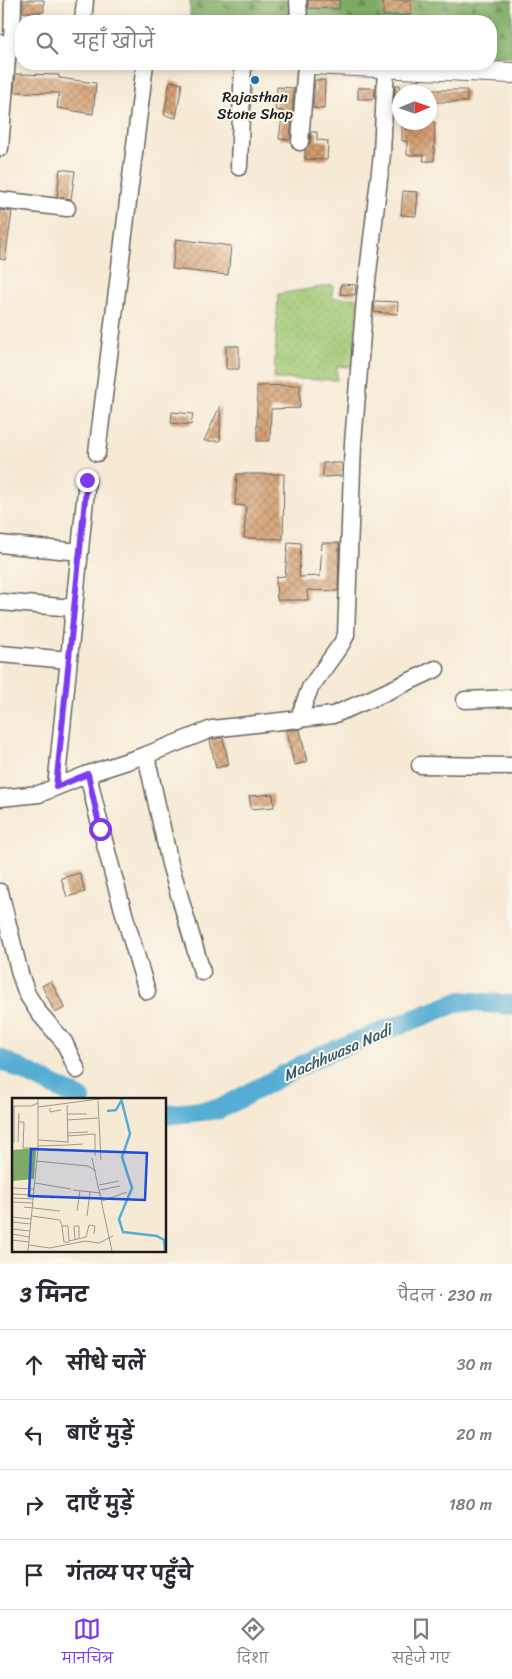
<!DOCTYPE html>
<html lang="hi">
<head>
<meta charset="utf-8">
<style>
  body { margin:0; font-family:Sriracha,"Playpen Sans Deva",sans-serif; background:#f7f7f7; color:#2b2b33 }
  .compass { position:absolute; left:392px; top:85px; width:45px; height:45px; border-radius:50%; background:#fff; box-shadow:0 2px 8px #0003; rotate:88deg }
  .stop { position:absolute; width:15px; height:15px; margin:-11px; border:4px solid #7c3aed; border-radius:50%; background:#fff }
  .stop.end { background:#7c3aed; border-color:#fff; box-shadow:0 1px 5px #0008 }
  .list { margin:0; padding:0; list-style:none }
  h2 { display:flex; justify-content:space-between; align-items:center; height:65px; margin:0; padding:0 20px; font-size:21px }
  h2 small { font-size:16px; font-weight:400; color:#7c7c81 }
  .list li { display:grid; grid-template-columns:32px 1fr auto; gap:15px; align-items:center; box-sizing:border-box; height:70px; padding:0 20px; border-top:1px solid #e1e1e2 }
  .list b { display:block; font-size:19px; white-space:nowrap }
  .list em { font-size:16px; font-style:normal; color:#7c7c81 }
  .icon { flex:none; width:28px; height:28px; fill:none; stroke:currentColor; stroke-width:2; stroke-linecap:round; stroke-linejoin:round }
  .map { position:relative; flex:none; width:512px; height:1264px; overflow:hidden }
  .search { position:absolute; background:#fff; box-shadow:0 2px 8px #0003; left:15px; right:15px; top:15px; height:55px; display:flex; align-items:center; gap:12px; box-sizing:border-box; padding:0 18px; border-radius:20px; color:#7c7c81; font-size:19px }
  .sheet { height:345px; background:#fff }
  nav { display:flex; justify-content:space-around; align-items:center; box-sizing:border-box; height:70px; border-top:1px solid #e1e1e2; background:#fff; font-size:14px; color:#7c7c81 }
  nav a { display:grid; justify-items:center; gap:2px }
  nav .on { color:#7c3aed }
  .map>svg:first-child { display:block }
  .grass { fill:url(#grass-dots); stroke:#5c7146 }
  .forest { fill:url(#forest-firs); stroke:#4d6440 }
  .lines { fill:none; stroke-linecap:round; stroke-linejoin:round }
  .river { stroke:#56add3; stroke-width:20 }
  .building { fill:url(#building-cross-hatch) }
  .minor-casing { stroke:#68645d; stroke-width:19 }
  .major-casing { stroke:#68645d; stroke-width:22 }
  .minor { stroke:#fff; stroke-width:16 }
  .major { stroke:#fff; stroke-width:20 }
  .route { stroke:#7c3aed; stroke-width:6 }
  .poi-dot { fill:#1f6fb2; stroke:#fbf7ec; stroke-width:2 }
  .labels { text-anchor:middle; stroke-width:4; stroke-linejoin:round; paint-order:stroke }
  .poi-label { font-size:15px; fill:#1c1c1c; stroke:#fbf7ec }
  .water-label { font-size:16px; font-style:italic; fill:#365d6e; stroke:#fbf7ec }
  .inset-river { fill:none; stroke:#56add3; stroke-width:2.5 }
  .inset-road { fill:none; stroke:#9f988b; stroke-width:1 }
  .view { fill:#1d4ed8; fill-opacity:0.15; stroke:#1d4ed8; stroke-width:2.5 }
  .inset-edge { fill:none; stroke:#1c1c1c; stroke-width:2.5 }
</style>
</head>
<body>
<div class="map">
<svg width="512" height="1264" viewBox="0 0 512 1264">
  <defs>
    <pattern id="grass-dots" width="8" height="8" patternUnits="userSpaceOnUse" patternTransform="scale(1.25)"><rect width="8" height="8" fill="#9dc671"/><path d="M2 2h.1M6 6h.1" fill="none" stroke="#87aa61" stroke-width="1.8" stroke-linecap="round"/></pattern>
    <pattern id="forest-firs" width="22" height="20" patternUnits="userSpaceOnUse" patternTransform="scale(1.25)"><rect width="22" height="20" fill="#7eab63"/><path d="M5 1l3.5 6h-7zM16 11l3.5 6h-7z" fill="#668a51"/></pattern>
    <pattern id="building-cross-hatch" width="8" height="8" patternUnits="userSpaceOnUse" patternTransform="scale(1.25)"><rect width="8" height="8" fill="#d39d6e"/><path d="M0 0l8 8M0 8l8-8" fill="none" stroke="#aa7f5a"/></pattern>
  </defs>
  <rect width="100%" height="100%" fill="#fbf7ec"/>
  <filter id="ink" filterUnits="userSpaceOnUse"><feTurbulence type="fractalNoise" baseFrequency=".02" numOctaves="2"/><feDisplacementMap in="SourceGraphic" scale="10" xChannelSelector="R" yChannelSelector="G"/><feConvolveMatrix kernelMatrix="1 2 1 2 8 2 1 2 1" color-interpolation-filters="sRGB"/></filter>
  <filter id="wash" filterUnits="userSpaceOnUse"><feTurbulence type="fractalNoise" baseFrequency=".0096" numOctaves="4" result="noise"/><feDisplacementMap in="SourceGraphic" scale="20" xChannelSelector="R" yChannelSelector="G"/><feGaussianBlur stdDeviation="1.12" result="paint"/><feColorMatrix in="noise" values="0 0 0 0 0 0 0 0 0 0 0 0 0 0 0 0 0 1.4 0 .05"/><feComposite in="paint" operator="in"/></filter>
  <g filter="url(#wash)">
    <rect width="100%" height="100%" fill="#f6ead5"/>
    <path class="grass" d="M333 285 332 298H359L353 367 337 366V380L274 379 278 294Z"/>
    <path class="forest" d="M190 0H512V57L491 56V21H190Z"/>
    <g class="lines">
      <path class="river" d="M0 1059 81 1099
        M165 1115 220 1109 317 1057 461 1001 512 1005"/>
    </g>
    <g id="blocks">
      <path class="building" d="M23 0H44V12H23Z
        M308 0H340L339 9 308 8Z
        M383 0H411V15L383 16Z
        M16 74 59 75V78L96 83 93 114 57 108 59 93 14 92Z
        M315 80H325L324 109 313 108Z
        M170 81 182 84 176 118 164 115Z
        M395 85H400V104H397L396 117H394Z
        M277 87 294 88 290 140 279 139 283 111 275 110Z
        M358 88H375L374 99H358Z
        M430 90H467V102H430Z
        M402 122H435L434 161H423L424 155H407V141H402Z
        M311 132H317V140L328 141 327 160 305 159V150L310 143Z
        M60 169 75 171 71 199 57 197Z
        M403 191 418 192 416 216 401 215Z
        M0 210 12 212 5 260 0 259Z
        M176 239 231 246 228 275 172 269Z
        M341 284 356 285 355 295 340 294Z
        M375 301 398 302 397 314 374 312Z
        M226 346H239V369H226Z
        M300 385V408L271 409 270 441H257V386Z
        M220 406V441H204Z
        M172 412 193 414 191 425 171 423Z
        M323 463H342V476L323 477Z
        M237 474H284L283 539 244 538 246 506 235 505Z
        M288 542 301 543 299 577 320 576 322 543H339L338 591 307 590 308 600H277L276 577 285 576Z
        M287 730H300L307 762 294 765Z
        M223 738 229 765 216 768 210 740Z
        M273 794 274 807 251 809 249 796Z
        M80 873 85 892 67 897 61 878Z
        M51 981 65 1008 55 1013 42 986Z"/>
    </g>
  </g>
  <g filter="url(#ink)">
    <use href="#blocks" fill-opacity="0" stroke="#68645d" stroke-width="1"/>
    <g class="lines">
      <defs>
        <path id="minor" d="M298 0 299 21
          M83 21 85 0
          M12 46 13 0
          M300 142 306 64
          M0 148 8 46
          M239 167 243 64
          M0 200 67 208
          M97 453 145 64
          M0 544 80 552
          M0 602 74 608
          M0 654 69 660
          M465 700 512 698
          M298 720 310 688 342 643 346 635 353 443 365 298 382 154 386 66
          M146 755 170 864 202 972
          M420 765 512 766
          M88 774C104 847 125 919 147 991
          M56 787 87 480
          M0 798 39 794 88 774 146 755 212 729 333 715 373 698 436 669
          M0 892 20 974 27 994 39 1013 64 1042 77 1070"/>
        <path id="major" d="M0 45 21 47
          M311 64 512 73"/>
      </defs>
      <use href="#minor" class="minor-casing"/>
      <use href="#major" class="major-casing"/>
      <use href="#minor" class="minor"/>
      <use href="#major" class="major"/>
    </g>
  </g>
  <g class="lines" filter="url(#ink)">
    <path class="route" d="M87 480 56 787 88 774 100 829"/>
  </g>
  <circle class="poi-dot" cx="255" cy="80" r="5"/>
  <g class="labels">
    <g class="poi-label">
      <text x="255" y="102">Rajasthan<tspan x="255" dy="17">Stone Shop</tspan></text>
    </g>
    <g class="water-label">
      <text transform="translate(337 1052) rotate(-24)" y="6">Machhwasa Nadi</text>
    </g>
  </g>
  <g transform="translate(12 1098)">
    <rect width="154" height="154" fill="#f6ead5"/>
    <path d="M24 50 22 81 0 83V52Z" fill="#7eab63"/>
    <path class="inset-river" d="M109 0 118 36 110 59 120 90 107 121 111 134 145 138 152 142 153 153M95 13 104 12 109 3"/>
    <path class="inset-road" d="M86 3 89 62M55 7 56 45M0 8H19L26 5M26 9 95 0M38 10V14L49 12M55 16H75M55 22 86 20M7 24H12L11 50H26M55 35 76 34M55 38 83 36V58M26 42 56 44M6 44 7 15M2 45V8M56 47 71 46M26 48 56 47M80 60 100 153M24 63 76 68 84 73M2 70 24 71M23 85 59 91M87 87 107 83M0 90 22 91M61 92 89 95M88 92 108 88M1 96 21 97M21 98 41 100M2 100 21 101M90 103 115 94M0 104 21 105M12 109 48 113M65 113 68 93M20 118 48 122 50 128H56L57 143 74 139 77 127 83 128 82 136M75 118 78 94M0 119 19 121M0 124 19 126M50 128 52 144H57M0 131 18 133M0 136 18 139M63 141 62 128H67V140M0 142 17 144M17 147 38 150 73 143 87 145 101 138M16 153 26 50V0"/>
    <path class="view" d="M19 51 135 55 133 102 17 98Z"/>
    <rect width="154" height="154" class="inset-edge"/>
  </g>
</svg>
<svg class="compass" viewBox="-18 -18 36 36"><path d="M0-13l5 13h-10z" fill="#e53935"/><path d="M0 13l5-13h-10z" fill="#7c7c81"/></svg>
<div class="stop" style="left:100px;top:829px"></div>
<div class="stop end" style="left:87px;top:480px"></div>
<div class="search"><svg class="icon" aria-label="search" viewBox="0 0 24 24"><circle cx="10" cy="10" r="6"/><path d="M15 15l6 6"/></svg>यहाँ खोजें</div>
</div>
<section class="sheet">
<h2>3 मिनट<small>पैदल · 230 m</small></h2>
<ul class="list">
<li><svg class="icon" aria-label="ahead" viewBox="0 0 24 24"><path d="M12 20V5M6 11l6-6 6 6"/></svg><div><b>सीधे चलें</b></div><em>30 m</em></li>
<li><svg class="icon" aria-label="left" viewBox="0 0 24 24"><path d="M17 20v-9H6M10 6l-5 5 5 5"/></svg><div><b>बाएँ मुड़ें</b></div><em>20 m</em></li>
<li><svg class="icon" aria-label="right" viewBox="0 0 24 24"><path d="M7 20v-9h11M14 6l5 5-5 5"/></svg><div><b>दाएँ मुड़ें</b></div><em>180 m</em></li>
<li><svg class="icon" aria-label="arrive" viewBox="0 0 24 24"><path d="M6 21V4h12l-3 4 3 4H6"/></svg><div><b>गंतव्य पर पहुँचे</b></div></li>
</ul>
</section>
<nav>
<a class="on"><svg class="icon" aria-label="map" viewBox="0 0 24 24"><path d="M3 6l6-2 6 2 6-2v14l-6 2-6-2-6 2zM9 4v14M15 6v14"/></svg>मानचित्र</a>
<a><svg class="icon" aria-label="directions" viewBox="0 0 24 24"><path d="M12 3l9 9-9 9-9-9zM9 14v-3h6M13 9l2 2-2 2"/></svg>दिशा</a>
<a><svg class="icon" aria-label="saved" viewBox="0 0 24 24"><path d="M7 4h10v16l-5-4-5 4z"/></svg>सहेजे गए</a>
</nav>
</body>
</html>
